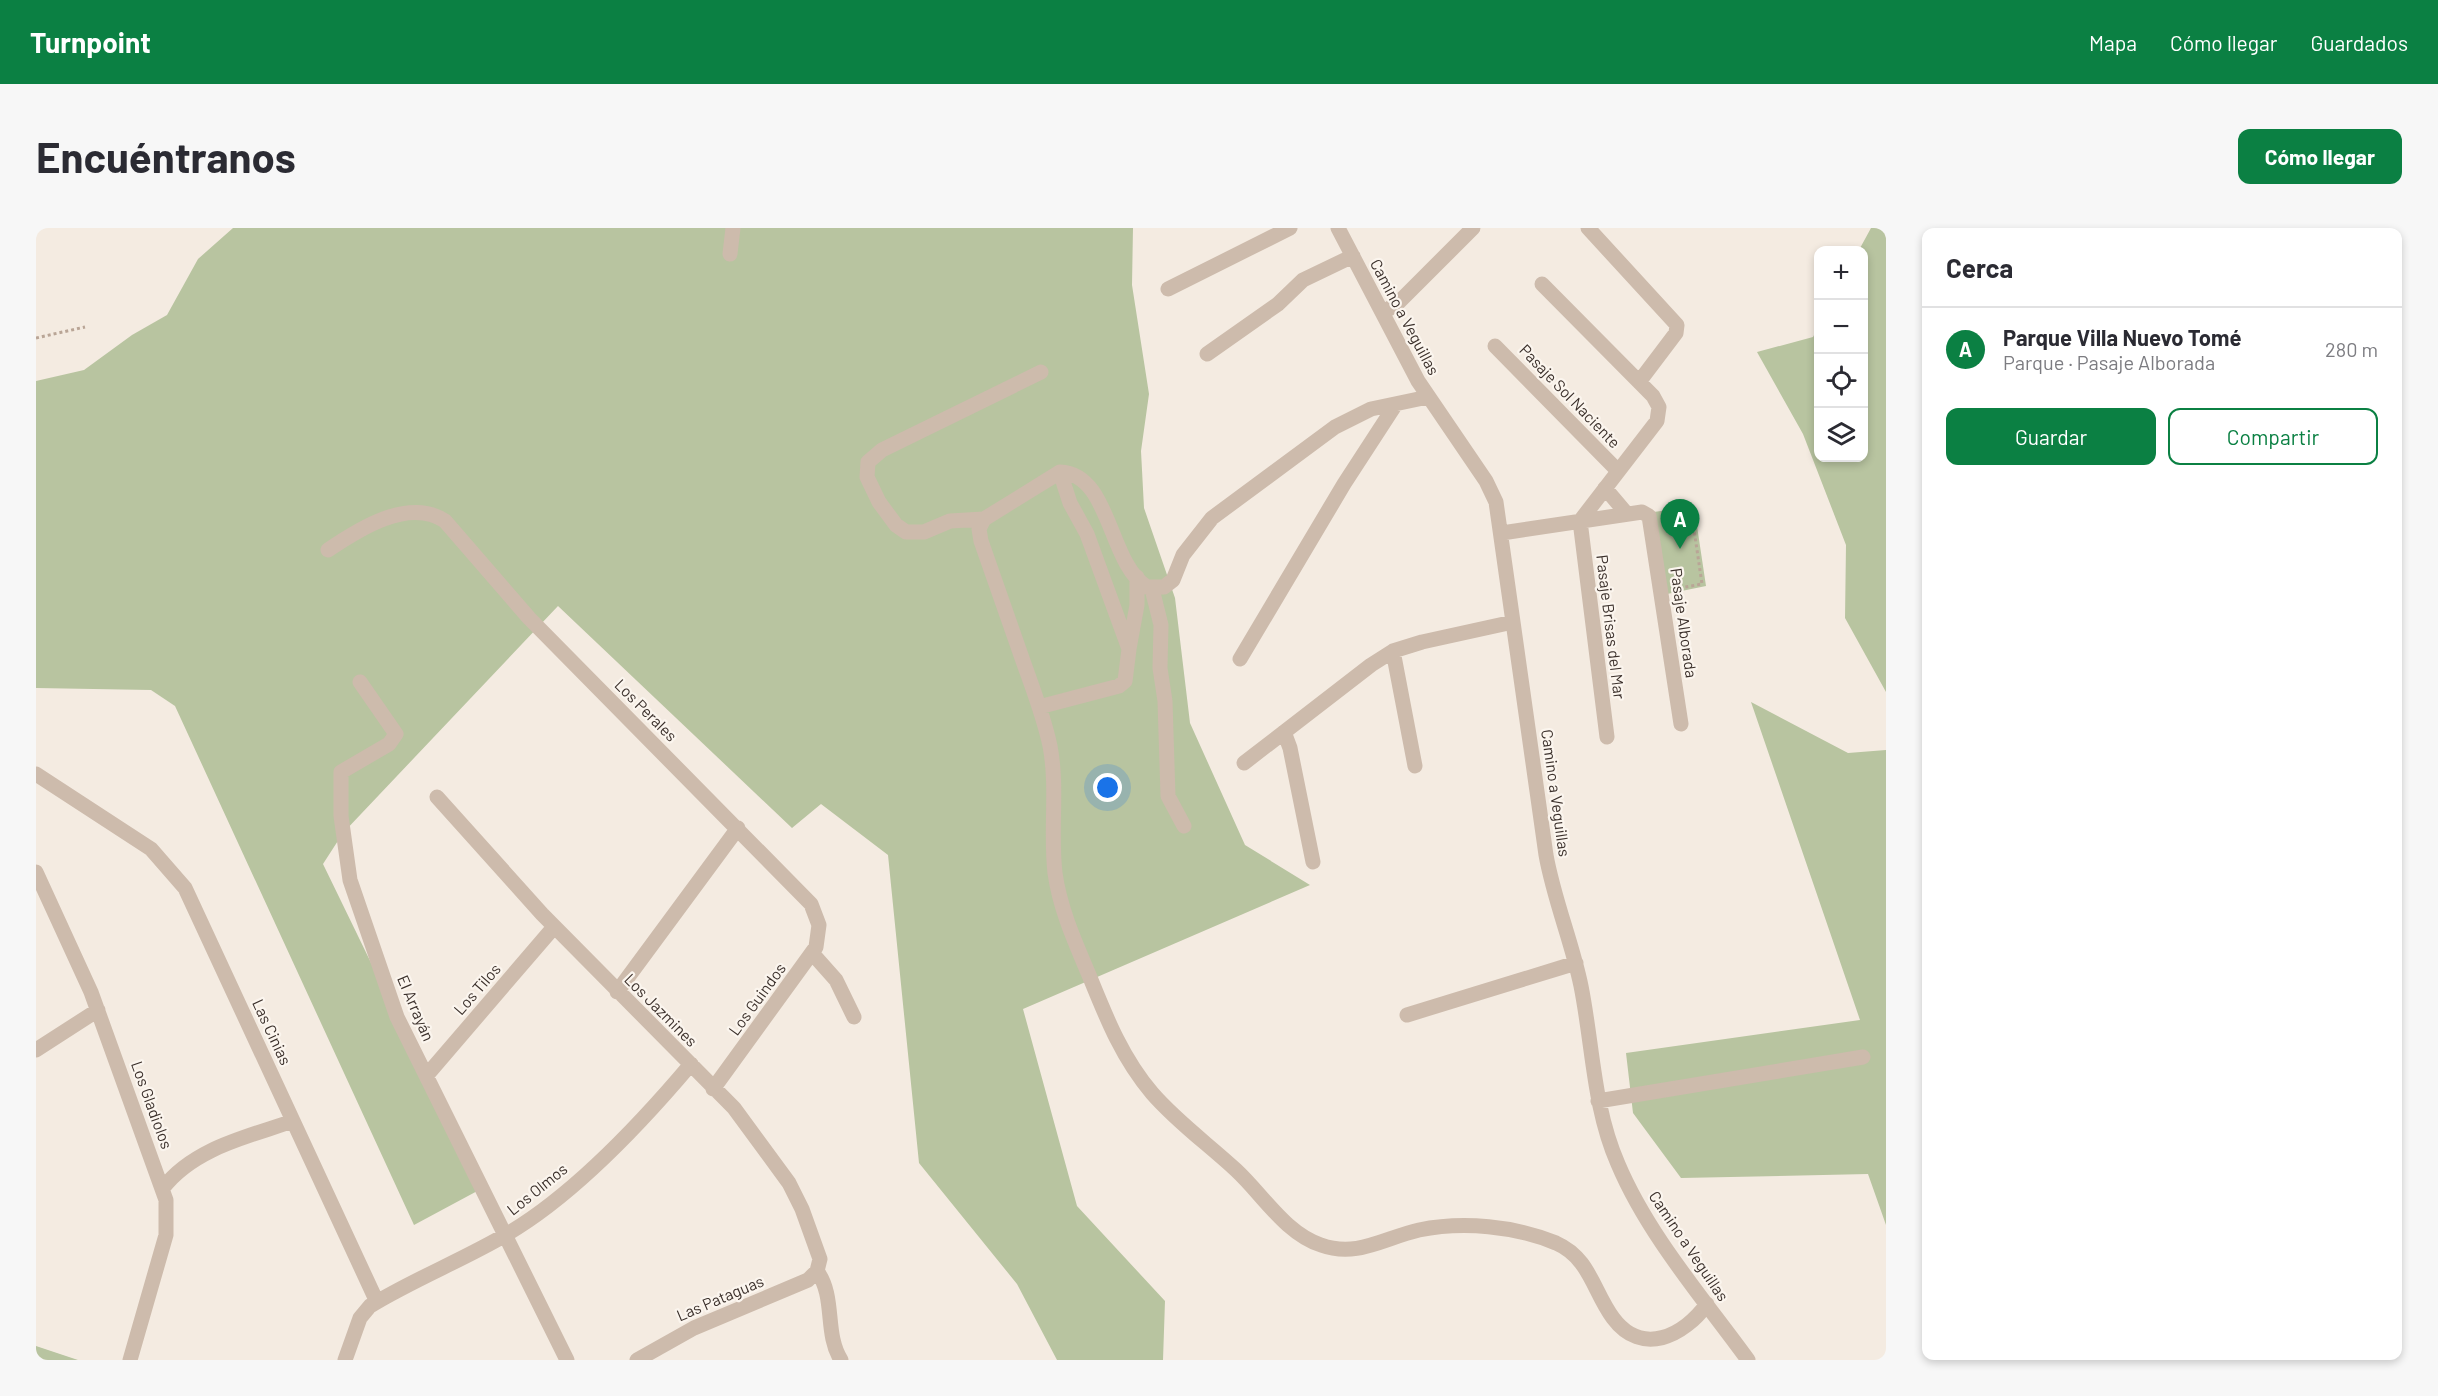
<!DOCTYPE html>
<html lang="es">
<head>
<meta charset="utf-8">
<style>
  body { margin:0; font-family:Barlow,sans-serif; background:#f7f7f7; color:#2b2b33 }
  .controls { position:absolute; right:18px; top:18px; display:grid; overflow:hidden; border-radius:12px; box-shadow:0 3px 9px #0003 }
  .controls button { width:54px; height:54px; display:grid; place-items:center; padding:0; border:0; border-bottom:2px solid #e1e1e2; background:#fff; color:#2b2b33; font:30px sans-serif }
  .you { position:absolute; left:1072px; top:560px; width:21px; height:21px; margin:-15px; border:4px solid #fff; border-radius:50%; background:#1a73e8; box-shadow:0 0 0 9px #1a73e833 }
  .badge { display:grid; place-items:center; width:39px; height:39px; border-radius:50%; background:#0b8043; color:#fff; font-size:20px; font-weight:700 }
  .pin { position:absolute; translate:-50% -50px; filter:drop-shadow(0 2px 3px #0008) }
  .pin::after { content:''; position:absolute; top:32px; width:21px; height:18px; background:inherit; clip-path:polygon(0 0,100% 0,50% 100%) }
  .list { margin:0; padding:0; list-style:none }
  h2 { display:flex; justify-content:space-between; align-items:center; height:78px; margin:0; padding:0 24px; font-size:26px }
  h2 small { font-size:20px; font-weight:400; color:#7c7c81 }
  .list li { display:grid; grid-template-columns:39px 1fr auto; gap:18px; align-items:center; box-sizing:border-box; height:84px; padding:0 24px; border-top:2px solid #e1e1e2 }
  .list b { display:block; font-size:22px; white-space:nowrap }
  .list p { margin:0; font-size:20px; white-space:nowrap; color:#7c7c81 }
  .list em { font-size:20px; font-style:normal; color:#7c7c81 }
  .actions { display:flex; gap:12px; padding:18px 24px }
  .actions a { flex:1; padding:14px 0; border:2px solid #0b8043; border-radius:12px; text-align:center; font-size:21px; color:#0b8043 }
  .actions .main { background:#0b8043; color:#fff }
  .icon { flex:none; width:33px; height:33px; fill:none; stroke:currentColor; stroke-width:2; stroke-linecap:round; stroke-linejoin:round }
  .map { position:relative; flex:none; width:1850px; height:1132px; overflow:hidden; border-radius:12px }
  header { display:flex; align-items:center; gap:36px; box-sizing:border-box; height:84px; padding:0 30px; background:#0b8043; color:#fff }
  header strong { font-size:28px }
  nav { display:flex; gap:33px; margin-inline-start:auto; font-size:21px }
  .intro { display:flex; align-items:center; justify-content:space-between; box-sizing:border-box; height:144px; padding:0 36px }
  h1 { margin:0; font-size:42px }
  .button { padding:15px 27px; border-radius:12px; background:#0b8043; color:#fff; font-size:21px; font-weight:700 }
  main { display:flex; gap:36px; padding:0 36px }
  aside { flex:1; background:#fff; border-radius:12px; box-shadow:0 3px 9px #0003 }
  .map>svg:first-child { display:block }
  .green { fill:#b8c4a0 }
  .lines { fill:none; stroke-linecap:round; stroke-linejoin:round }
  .path { stroke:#b9a596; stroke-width:3; stroke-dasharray:3 3; stroke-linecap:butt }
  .minor { stroke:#cdbbac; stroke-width:15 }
  .labels { text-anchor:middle; stroke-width:4.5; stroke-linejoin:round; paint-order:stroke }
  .street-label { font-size:16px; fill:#3b302b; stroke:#fbf5ee }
</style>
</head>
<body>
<header>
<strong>Turnpoint</strong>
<nav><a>Mapa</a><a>Cómo llegar</a><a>Guardados</a></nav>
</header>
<div class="intro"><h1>Encuéntranos</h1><a class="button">Cómo llegar</a></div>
<main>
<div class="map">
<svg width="1850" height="1132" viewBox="0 0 1850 1132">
  <rect width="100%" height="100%" fill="#f4ebe1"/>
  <path class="green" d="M197 0H1097L1096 57 1113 166 1105 223 1108 280 1139 370 1154 495 1209 617 1274 657 987 781 1041 978 1129 1073 1127 1132H1021L981 1056 883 935 852 627 785 576 756 600 522 378 307 605 287 636 445 961 378 997 139 478 115 462 0 460V153L48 142 96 107 131 87 162 31Z
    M1835 0H1850V464L1809 390 1810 317 1767 206 1721 124 1777 109 1782 99V230H1828V22H1823Z
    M1658 278 1670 358 1631 366 1618 284Z
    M1715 474 1812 525 1850 522V997L1832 946 1645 950 1597 885 1590 825 1824 792Z
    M0 1118 42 1132H0Z"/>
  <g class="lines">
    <path class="path" d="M0 110 49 99
      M1625 285 1655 281 1666 356 1638 361"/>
    <path class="minor" d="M1302 0 1382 153 1450 253 1460 274 1510 627C1518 672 1536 714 1545 758 1557 818 1557 879 1582 936 1612 1007 1667 1070 1712 1132
      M1552 0 1641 97 1640 105 1603 154
      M694 26 697 0
      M1506 56 1617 168 1623 179 1621 193 1544 293 1571 509
      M1132 61 1254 0
      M1347 85 1364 73 1437 0
      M1459 118 1582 243
      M1171 126 1242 76 1267 52 1317 28
      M1392 169 1335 181 1299 199 1176 290 1147 327 1137 352 1128 359H1111C1072 335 1075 246 1024 244L948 291 943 301 945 313C959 353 973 393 987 433 997 461 1008 489 1014 518 1022 560 1014 603 1019 645 1024 681 1039 714 1053 747 1070 789 1086 830 1116 865 1141 894 1172 916 1200 942 1227 967 1249 1005 1285 1017 1321 1030 1348 1010 1383 1002 1427 993 1479 998 1520 1015 1554 1030 1557 1063 1577 1090 1606 1129 1648 1108 1671 1076
      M1569 260 1591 286
      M948 291 914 293 888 304H870L860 297 843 274 831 249 832 234 846 222 1005 144
      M1466 305 1606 284 1613 288 1645 496
      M292 322C323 301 373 269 409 293L493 390 775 676 783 697 780 719 677 861
      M1116 361 1125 397 1124 440 1129 473 1132 568 1148 598
      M1093 421 1101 377V349
      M1357 423 1379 538
      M1204 431 1308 256 1360 176
      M324 454 360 506 353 516 305 544V588L314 652 361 789 531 1132
      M1003 479 1083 458 1089 453 1093 421 1051 306 1034 275 1024 244
      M1248 504 1254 520 1277 634
      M1208 535 1335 437 1357 423 1386 414 1477 394
      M0 546 115 621 149 660 341 1074
      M401 569 506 686 698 880 753 955 766 981 784 1031 781 1043 772 1052 658 1100 601 1132
      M0 644 55 764 130 972V1007L94 1132
      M776 725 800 752 818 789
      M581 764 702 600
      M1371 787 1540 735
      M0 822 62 782
      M391 847 518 699
      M1562 873 1827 829
      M127 960C158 920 211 909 257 893
      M781 1043C800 1069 788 1105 805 1132
      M309 1132 324 1090 334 1078C378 1051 427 1032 471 1006 536 968 606 894 655 836"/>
  </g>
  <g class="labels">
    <g class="street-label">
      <text transform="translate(1369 89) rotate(62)" y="6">Camino a Veguillas</text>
      <text transform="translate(1534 168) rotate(46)" y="6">Pasaje Sol Naciente</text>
      <text transform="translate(1648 395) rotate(82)" y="6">Pasaje Alborada</text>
      <text transform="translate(1575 399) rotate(83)" y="6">Pasaje Brisas del Mar</text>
      <text transform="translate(610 482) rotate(45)" y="6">Los Perales</text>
      <text transform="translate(1520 565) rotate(82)" y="6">Camino a Veguillas</text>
      <text transform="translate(441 761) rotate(-49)" y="6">Los Tilos</text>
      <text transform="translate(721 771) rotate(-54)" y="6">Los Guindos</text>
      <text transform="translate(380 780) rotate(67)" y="6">El Arrayán</text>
      <text transform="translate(625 782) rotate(45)" y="6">Los Jazmines</text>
      <text transform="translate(236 804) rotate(65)" y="6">Las Cinias</text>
      <text transform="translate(116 877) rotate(70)" y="6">Los Gladiolos</text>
      <text transform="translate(501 961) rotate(-39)" y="6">Los Olmos</text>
      <text transform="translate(1653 1018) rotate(56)" y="6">Camino a Veguillas</text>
      <text transform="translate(684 1070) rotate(-23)" y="6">Las Pataguas</text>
    </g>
  </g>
</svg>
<div class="controls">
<button>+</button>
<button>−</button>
<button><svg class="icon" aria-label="locate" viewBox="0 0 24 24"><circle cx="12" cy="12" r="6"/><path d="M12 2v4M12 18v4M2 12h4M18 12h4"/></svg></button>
<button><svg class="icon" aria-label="layers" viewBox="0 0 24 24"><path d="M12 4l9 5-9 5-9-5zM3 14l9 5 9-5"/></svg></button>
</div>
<div class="you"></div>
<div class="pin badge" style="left:1644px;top:321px">A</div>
</div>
<aside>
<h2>Cerca<small></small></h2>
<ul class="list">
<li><span class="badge">A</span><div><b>Parque Villa Nuevo Tomé</b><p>Parque · Pasaje Alborada</p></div><em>280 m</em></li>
</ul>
<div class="actions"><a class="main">Guardar</a><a>Compartir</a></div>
</aside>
</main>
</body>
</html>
